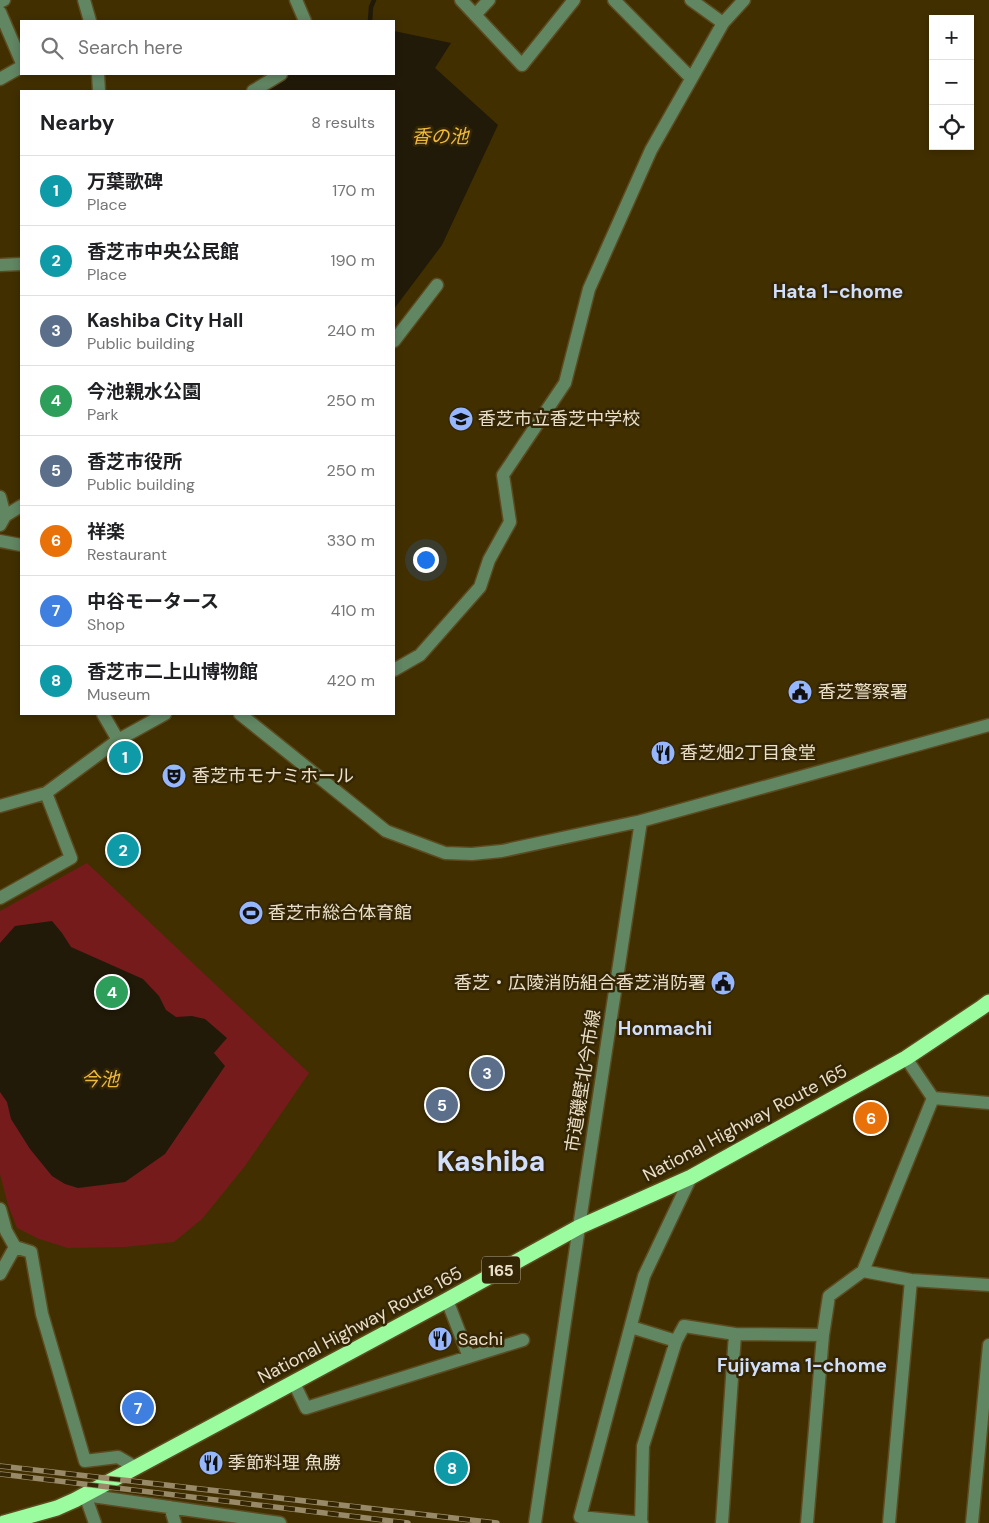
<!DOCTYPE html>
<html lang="en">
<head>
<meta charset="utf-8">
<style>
  body { margin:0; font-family:"DM Sans","Noto Sans JP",sans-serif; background:#f2f2f2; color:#202124 }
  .controls { position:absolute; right:15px; top:15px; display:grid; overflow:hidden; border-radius:0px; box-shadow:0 2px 8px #0003 }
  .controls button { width:45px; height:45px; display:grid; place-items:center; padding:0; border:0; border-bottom:1px solid #e0e0e0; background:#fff; color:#202124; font:25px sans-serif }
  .you { position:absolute; left:425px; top:559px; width:18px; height:18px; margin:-12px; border:4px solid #fff; border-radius:50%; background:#1a73e8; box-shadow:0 0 0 8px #1a73e833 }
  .badge { display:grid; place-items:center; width:32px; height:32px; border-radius:50%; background:#556486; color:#fff; font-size:16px; font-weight:700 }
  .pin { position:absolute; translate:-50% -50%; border:2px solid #fff; box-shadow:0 1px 5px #0006 }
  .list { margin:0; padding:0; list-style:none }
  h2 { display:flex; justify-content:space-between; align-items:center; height:65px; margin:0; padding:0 20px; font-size:21px }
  h2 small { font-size:16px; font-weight:400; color:#757577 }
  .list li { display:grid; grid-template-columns:32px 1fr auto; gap:15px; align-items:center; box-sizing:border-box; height:70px; padding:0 20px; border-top:1px solid #e0e0e0 }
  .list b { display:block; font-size:19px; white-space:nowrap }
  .list p { margin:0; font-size:16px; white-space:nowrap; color:#757577 }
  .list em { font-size:16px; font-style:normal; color:#757577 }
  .icon { flex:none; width:28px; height:28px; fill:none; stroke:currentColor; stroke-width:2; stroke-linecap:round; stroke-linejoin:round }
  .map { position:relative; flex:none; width:989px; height:1523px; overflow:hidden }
  .search { position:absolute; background:#fff; box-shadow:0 2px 8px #0003; left:20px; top:20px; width:375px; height:55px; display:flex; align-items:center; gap:12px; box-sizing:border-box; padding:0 18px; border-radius:0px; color:#757577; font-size:19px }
  .panel { position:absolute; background:#fff; box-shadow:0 2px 8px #0003; left:20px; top:90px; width:375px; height:625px; border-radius:0px }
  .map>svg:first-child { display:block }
  .green { fill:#761b1c }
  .water { fill:#211a09 }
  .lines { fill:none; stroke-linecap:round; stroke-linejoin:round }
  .stream { stroke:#211a09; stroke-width:4.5 }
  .minor-casing { stroke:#5c4b20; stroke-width:15 }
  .highway-casing { stroke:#5c4b20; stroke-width:18 }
  .minor { stroke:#618662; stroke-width:12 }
  .highway { stroke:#9afb9f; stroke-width:15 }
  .rail-casing { stroke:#988a68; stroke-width:5.5 }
  .rail { stroke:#342605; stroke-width:4; stroke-dasharray:11; stroke-linecap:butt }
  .labels { text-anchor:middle; stroke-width:5; stroke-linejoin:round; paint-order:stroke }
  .shield { fill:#342605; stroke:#b3a88e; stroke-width:1 }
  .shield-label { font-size:16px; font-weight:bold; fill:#eadfc9 }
  .poi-label { font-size:18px; fill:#eadfc9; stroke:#342605; text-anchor:start }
  .street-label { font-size:18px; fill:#eadfc9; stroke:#342605 }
  .water-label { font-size:19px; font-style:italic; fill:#eeba3d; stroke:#342605 }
  .neighbourhood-label { font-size:19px; font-weight:bold; fill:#d2dffa; stroke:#342605 }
  .town-label { font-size:28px; font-weight:bold; fill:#d2dffa; stroke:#342605 }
</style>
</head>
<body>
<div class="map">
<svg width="989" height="1523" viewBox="0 0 989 1523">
  <rect width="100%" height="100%" fill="#412f00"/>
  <path class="green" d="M87 863 309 1073 245 1166 202 1219 174 1242 124 1247 68 1248 39 1239 17 1228 8 1205 0 1174V911Z"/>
  <path class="water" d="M394 31 451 43 435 68 498 125 442 245 394 309V91H262L288 74H394Z
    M52 921 62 933 71 947 143 979 159 996 166 1010 176 1017 192 1016 205 1019 227 1038 214 1053 225 1066 165 1154 125 1182 102 1185 78 1188 65 1184 52 1176 30 1149 11 1119 7 1102 0 1092V943L15 926Z"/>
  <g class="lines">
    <path class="stream" d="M370 21 371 7 374 0"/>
    <defs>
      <path id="minor" d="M84 0 90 21
        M296 0 305 21
        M461 0 522 65 574 0
        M614 0 691 78
        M691 0 723 23
        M0 2 4 0
        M0 12 21 61
        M475 15 489 0
        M98 74 99 91
        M0 79 21 67
        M253 91 281 74
        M0 265 21 264
        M394 341 437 285
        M0 497 5 516
        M0 525 5 516 21 506
        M0 541 21 545
        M394 670 420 655 480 587 489 560 510 522 503 475 565 383 589 289 651 150 723 23 744 0
        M103 714 118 740
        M240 714 386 831 445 853 472 854 502 851 641 821 989 725
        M0 806 46 793 118 740 165 714
        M0 898 71 858 46 793
        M906 1058 933 1098 989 1103
        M0 1209 6 1231 15 1247
        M863 1271 933 1098
        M0 1274 15 1247 31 1252 42 1314 85 1461 118 1457 135 1467
        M447 1300 469 1357
        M631 1327 676 1341
        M294 1383 306 1408 523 1340
        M170 1507 175 1523
        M95 1523 85 1495 280 1523
        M535 1523 579 1227 641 821
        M641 1523 643 1446 676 1341 684 1326 735 1334
        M642 1523 580 1517 644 1276 691 1177
        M722 1523 735 1334 823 1335
        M807 1523 823 1335 829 1296 863 1271 911 1280 989 1285
        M889 1523 911 1280
        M972 1523 989 1345"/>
      <path id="highway" d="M4 1523 57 1508 75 1500 447 1300 579 1227 691 1177 906 1058 981 1008 989 1002"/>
    </defs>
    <use href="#minor" class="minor-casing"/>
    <use href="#highway" class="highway-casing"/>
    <use href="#minor" class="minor"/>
    <use href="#highway" class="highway"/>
    <defs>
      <path id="rail" d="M0 1466 497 1523
        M0 1474 408 1523"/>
    </defs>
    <use href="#rail" class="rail-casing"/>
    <use href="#rail" class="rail"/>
  </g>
  <defs>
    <symbol id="school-disc" viewBox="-11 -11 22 22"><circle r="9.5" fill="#96b6fd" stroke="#342605"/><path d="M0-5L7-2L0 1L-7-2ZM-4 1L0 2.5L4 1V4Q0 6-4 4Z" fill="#111"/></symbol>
    <symbol id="civic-disc" viewBox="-11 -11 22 22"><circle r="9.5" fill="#96b6fd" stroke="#342605"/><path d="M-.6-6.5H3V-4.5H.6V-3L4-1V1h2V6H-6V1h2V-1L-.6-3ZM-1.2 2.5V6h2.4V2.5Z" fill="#111"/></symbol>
    <symbol id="restaurant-disc" viewBox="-11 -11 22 22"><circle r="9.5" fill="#96b6fd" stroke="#342605"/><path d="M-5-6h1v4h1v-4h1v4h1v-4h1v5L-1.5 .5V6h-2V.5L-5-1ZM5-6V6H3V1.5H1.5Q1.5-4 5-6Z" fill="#111"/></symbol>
    <symbol id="theatre-disc" viewBox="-11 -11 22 22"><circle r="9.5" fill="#96b6fd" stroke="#342605"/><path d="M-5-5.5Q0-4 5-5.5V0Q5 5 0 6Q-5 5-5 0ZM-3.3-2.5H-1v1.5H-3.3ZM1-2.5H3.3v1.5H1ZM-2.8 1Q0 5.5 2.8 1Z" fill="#111"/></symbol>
    <symbol id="stadium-disc" viewBox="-11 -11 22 22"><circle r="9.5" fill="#96b6fd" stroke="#342605"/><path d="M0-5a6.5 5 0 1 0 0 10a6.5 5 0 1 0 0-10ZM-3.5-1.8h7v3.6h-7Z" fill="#111"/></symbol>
  </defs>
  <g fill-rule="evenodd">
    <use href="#school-disc" x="447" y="405" width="28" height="28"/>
    <use href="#civic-disc" x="786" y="678" width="28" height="28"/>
    <use href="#restaurant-disc" x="649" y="739" width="28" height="28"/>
    <use href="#theatre-disc" x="160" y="762" width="28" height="28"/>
    <use href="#stadium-disc" x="237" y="899" width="28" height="28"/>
    <use href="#civic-disc" x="709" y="969" width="28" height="28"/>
    <use href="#restaurant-disc" x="426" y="1325" width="28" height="28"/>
    <use href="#restaurant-disc" x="197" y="1449" width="28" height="28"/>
  </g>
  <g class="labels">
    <rect class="shield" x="482" y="1256.5" width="38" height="27" rx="4"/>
    <g class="shield-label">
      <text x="501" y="1276">165</text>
    </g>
    <g class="poi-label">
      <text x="478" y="425">香芝市立香芝中学校</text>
      <text x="818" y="698">香芝警察署</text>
      <text x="680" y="759">香芝畑2丁目食堂</text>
      <text x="192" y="782">香芝市モナミホール</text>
      <text x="268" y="919">香芝市総合体育館</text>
      <text x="706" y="989" text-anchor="end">香芝・広陵消防組合香芝消防署</text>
      <text x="458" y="1345">Sachi</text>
      <text x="228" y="1469">季節料理 魚勝</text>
    </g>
    <g class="street-label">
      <text transform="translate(583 1081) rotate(-81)" y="6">市道磯壁北今市線</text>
      <text transform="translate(745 1123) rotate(-28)" y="6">National Highway Route 165</text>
      <text transform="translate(360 1325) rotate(-28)" y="6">National Highway Route 165</text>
    </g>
    <g class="water-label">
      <text x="440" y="143">香の池</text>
      <text x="100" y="1086">今池</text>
    </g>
    <g class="neighbourhood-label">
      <text x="838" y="298">Hata 1-chome</text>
      <text x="665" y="1035">Honmachi</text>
      <text x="802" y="1372">Fujiyama 1-chome</text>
    </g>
    <g class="town-label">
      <text x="491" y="1171">Kashiba</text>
    </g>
  </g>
</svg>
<div class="controls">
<button>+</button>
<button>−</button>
<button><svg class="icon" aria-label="locate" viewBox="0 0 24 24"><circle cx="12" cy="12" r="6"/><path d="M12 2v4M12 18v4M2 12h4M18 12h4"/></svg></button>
</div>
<div class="you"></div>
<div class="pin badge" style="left:125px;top:757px;background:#0f9aa8">1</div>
<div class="pin badge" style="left:123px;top:850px;background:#0f9aa8">2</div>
<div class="pin badge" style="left:487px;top:1073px;background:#5c6f8a">3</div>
<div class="pin badge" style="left:112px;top:992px;background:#2e9e5b">4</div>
<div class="pin badge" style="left:442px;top:1105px;background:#5c6f8a">5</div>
<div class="pin badge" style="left:871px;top:1118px;background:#e8710a">6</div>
<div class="pin badge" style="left:138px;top:1408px;background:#3f7fe0">7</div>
<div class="pin badge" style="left:452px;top:1468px;background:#0f9aa8">8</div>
<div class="search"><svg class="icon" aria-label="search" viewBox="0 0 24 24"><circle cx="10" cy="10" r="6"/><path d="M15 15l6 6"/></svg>Search here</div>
<section class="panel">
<h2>Nearby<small>8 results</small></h2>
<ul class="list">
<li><span class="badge" style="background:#0f9aa8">1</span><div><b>万葉歌碑</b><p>Place</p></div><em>170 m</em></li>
<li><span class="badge" style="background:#0f9aa8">2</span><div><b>香芝市中央公民館</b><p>Place</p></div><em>190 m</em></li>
<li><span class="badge" style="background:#5c6f8a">3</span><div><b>Kashiba City Hall</b><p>Public building</p></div><em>240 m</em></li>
<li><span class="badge" style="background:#2e9e5b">4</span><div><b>今池親水公園</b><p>Park</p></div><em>250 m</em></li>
<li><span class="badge" style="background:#5c6f8a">5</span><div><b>香芝市役所</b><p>Public building</p></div><em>250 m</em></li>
<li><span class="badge" style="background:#e8710a">6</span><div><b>祥楽</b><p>Restaurant</p></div><em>330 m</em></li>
<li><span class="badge" style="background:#3f7fe0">7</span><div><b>中谷モータース</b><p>Shop</p></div><em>410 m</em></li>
<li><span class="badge" style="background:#0f9aa8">8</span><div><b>香芝市二上山博物館</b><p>Museum</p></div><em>420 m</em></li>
</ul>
</section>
</div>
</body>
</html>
